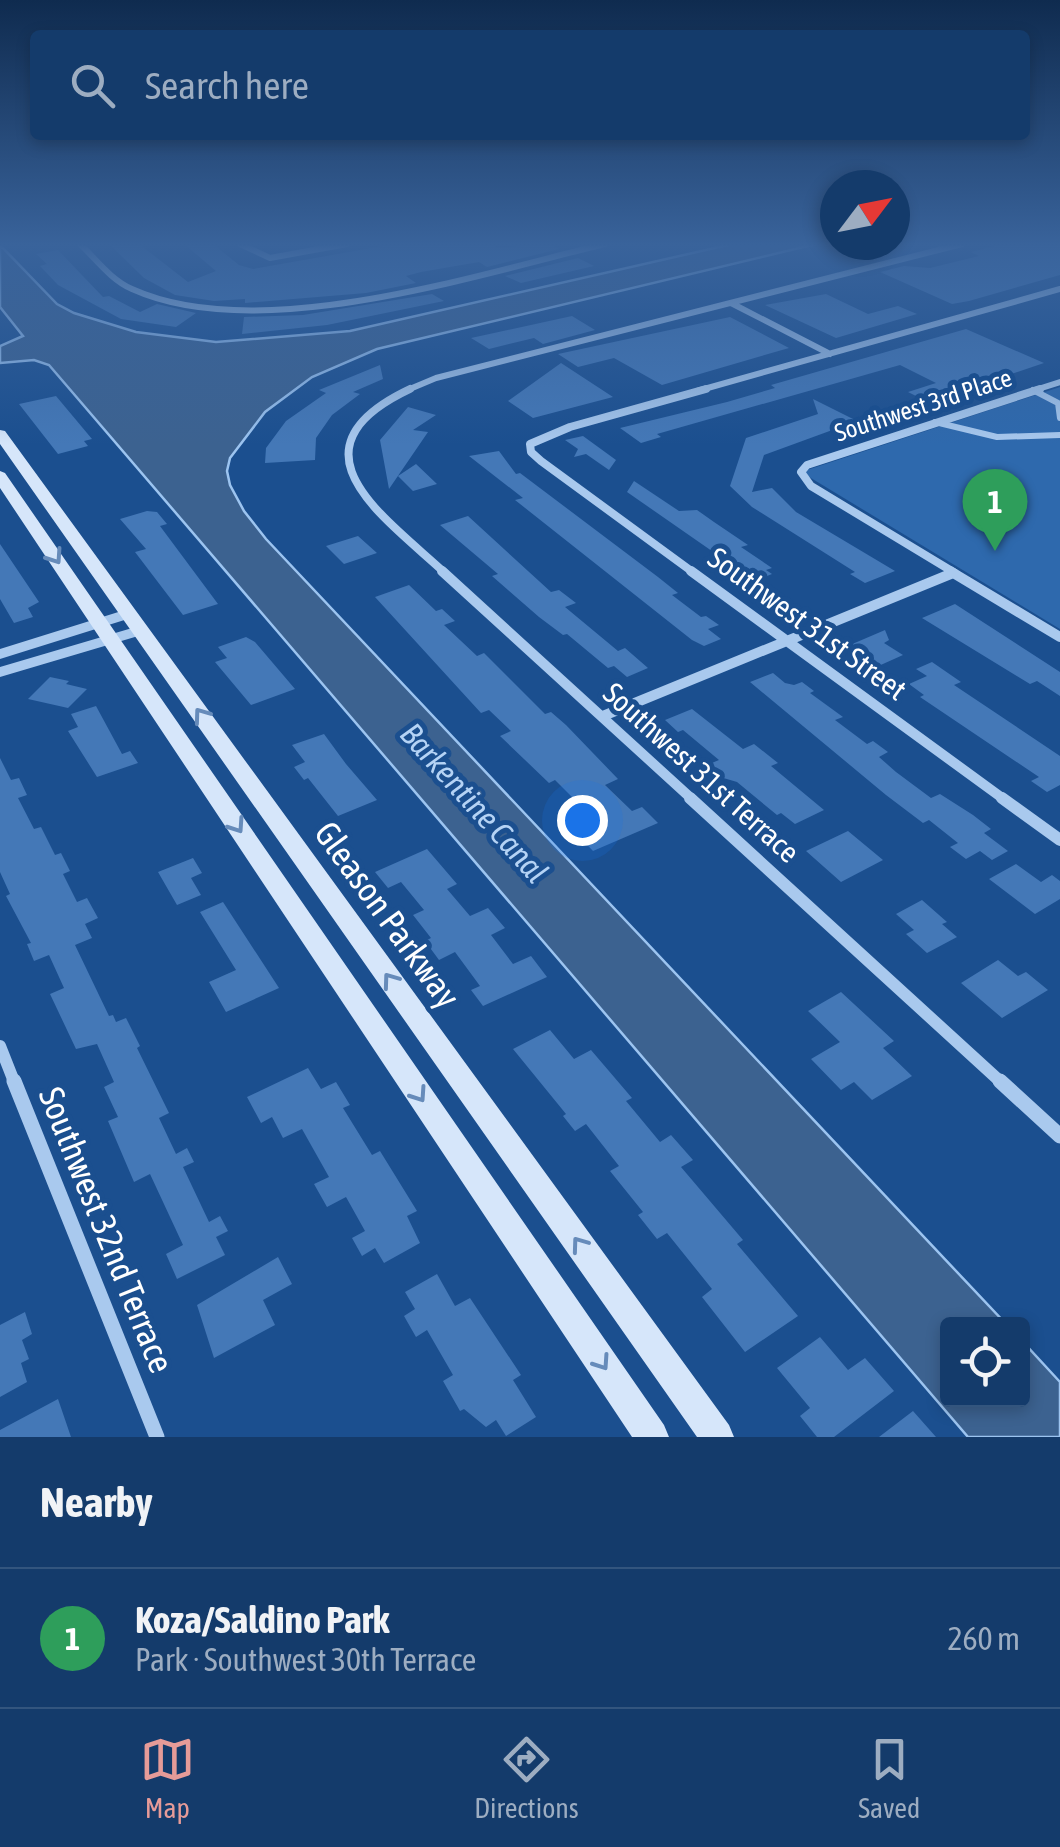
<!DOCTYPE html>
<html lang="en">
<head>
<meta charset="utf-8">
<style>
  body { margin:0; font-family:"Asap Condensed",sans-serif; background:#1d4271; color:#f1f3f6 }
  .controls { position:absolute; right:30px; bottom:30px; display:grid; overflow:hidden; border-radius:10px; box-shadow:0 5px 15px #0003 }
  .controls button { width:90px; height:90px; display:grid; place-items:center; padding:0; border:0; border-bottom:2px solid #33557e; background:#143b6b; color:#f1f3f6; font:50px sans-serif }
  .compass { position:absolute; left:820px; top:170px; width:90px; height:90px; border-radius:50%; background:#143b6b; box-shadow:0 5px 15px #0003; rotate:58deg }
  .you { position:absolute; left:582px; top:820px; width:35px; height:35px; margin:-25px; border:8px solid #fff; border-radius:50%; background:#1a73e8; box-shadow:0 0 0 15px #1a73e833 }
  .badge { display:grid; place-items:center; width:65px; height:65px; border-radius:50%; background:#e69b98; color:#fff; font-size:32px; font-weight:700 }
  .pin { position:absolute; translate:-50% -82px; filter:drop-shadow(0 2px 5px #0008) }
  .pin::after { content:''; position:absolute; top:52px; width:35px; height:30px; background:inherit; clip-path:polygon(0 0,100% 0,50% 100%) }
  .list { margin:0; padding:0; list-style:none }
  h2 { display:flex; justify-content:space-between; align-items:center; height:130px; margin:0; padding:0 40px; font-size:42px }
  h2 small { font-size:32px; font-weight:400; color:#9dadc1 }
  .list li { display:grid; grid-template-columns:65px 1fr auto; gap:30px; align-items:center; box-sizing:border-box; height:140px; padding:0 40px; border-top:2px solid #33557e }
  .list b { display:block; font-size:38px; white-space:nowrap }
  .list p { margin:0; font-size:32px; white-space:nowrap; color:#9dadc1 }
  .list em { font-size:32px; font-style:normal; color:#9dadc1 }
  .icon { flex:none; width:55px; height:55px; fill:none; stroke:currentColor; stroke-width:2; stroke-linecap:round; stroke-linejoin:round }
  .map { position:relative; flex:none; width:1060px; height:1437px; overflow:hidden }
  .search { position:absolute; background:#143b6b; box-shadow:0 5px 15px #0003; left:30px; right:30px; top:30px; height:110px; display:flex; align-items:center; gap:25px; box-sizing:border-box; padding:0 35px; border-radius:10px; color:#9dadc1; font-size:38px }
  .sheet { height:270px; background:#143b6b }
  nav { display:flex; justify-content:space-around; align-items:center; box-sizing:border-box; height:140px; border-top:2px solid #33557e; background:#143b6b; font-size:28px; color:#9dadc1 }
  nav a { display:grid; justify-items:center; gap:5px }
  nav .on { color:#e69b98 }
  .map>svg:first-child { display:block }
  .green { fill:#2e69ad }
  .water { fill:#3c6290; stroke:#9cc4f0; stroke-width:2.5 }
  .building { fill:#4478b7 }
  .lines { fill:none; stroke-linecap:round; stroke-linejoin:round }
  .service { stroke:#a9c9ee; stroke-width:6 }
  .minor-far4 { stroke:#a9c9ee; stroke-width:6 }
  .minor-far3 { stroke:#a9c9ee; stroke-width:8 }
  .minor-far2 { stroke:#a9c9ee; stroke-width:10 }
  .minor-far1 { stroke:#a9c9ee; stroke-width:12 }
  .minor { stroke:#a9c9ee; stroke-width:15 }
  .tertiary { fill:#a9c9ee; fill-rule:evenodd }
  .secondary { fill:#d6e6fa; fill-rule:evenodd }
  .oneway { stroke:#668bba }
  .labels { text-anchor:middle; stroke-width:10; stroke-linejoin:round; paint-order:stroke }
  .far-street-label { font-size:25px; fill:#fff; stroke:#1b4f8f }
  .street-label { font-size:30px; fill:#fff; stroke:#1b4f8f }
  .water-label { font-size:32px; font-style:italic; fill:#b5d3f5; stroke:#1b4f8f }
  .near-street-label { font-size:35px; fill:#fff; stroke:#1b4f8f }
</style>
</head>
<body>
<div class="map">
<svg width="1060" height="1437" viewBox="0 0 1060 1437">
  <rect width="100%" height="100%" fill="#1b4f8f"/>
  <path class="green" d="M1060 387V629L801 472Z"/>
  <path class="water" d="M732 244H816L377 349 312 377 265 412 230 458 227 471 230 485 244 511 266 539 1006 1324H948V1400H1022L1023 1342 1060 1382V1437H968L49 365 34 360 0 363V346L23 336 0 307V245L57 304 74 313 136 332 216 342 350 331Z"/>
  <path class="building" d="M109 244H139L188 282 216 271 184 244H213L239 265 253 269 394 244H495L496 248 550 244 559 249 487 267 479 262 421 272 406 276 416 283 366 293 245 303V299L214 301 175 295 144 278Z
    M1060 244V275L969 301 952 304 880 272 904 266 930 268 979 256 971 252 995 246Z
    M58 250 103 297 109 296 140 312 157 304 196 313 176 327 121 319 58 285 40 266 47 264 36 254Z
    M578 258 594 266 521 283 505 276Z
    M432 294 444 301 327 325 242 334 244 317 303 315Z
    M826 294 868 314 898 306 917 314 836 338 765 305Z
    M572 316 595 330 543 344 534 338 489 349 471 338Z
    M730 317 789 348 662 385 614 358 578 367 558 354Z
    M966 329 1044 363 928 402 908 392 936 383 900 365 657 434 661 437 641 443 620 428 727 402 775 388 771 385Z
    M561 363 613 397 533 418 508 401Z
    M380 365 383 379 353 392 360 394 332 415 316 438 315 460 265 463 266 448 286 421 326 393 319 390Z
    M56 396 92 439 84 441 88 446 58 454 19 404Z
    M813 399 857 421 764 455 752 492 772 488 796 512 895 571 865 583 850 574 855 572 752 507 730 486 746 438 818 414Z
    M408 407 436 415 413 430 428 432 389 489 380 440Z
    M583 436 616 460 609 470 586 454 574 457 578 449 565 440Z
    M499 451 516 474 520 473 658 577 678 593 672 595 701 617 706 616 719 625 708 629 721 639 704 646 692 640 515 500 523 498 469 456Z
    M416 464 437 484 413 491 398 476Z
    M634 481 679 511 697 510 714 522 748 545 741 547 772 568 766 570 772 574 755 581 627 492Z
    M147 511 157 512 167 524 160 526 218 604 183 615 135 552 146 549 120 519Z
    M468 516 551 592 559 590 576 603 565 607 618 651 625 648 648 668 627 677 614 666 608 668 567 634 563 635 539 617 492 576 498 574 440 525Z
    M358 536 377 553 344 564 326 546Z
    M0 544 39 602 28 608 33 617 14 623 0 599Z
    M409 585 436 611 442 609 455 621 444 625 477 656 484 653 545 714 551 712 566 725 618 779 605 785 632 811 642 807 658 823 593 851 562 818 584 809 555 780 549 783 500 736 511 731 489 710 481 713 375 597Z
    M955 604 1060 672V696L1037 681 1030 684 922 618Z
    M885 630 889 640 884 643 903 655 874 668 843 648Z
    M246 637 255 642 295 689 251 705 215 662 227 658 218 647Z
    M932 662 961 682 954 685 1060 756V785L1047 792 1031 781 1039 777 920 697 924 695 909 684 927 676 916 669Z
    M773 673 785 683 794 685 802 682 814 691 810 693 843 717 835 720 867 744 873 741 888 752 879 757 896 772 931 798 940 794 973 815 991 829 984 833 1008 851 992 860 980 851 966 859 950 847 958 843 929 820 923 823 886 795 750 682Z
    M50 677 69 681 66 684 87 689 68 708 28 699Z
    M96 706 122 754 130 751 138 763 97 777 68 731 78 727 71 714Z
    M692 709 743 749 754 744 778 763 771 766 824 810 795 824 781 813 777 815 737 782 720 777 707 765 719 760 683 730 678 732 665 720Z
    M324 734 346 764 377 800 338 816 308 778 304 780 294 767 305 762 292 745Z
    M0 758 11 780 19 778 27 795 18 798 34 829 41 827 55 855 61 853 70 871 63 874 77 902 87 898 98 918 85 924 92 938 75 945 109 1016 113 1015 116 1022 126 1018 140 1046 137 1048 169 1113 159 1118 176 1154 187 1148 194 1162 183 1167 209 1222 220 1216 228 1231 216 1237 225 1255 177 1279 166 1254 183 1245 150 1174 134 1182 108 1121 118 1117 104 1087 114 1082 97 1044 76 1049 50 994 64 988 49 955 34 961 27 944 31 943 6 896 10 894 0 872Z
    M848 831 883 860 841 882 806 851Z
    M427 849 457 884 447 889 470 916 488 908 505 928 491 935 513 964 531 956 547 977 483 1006 471 990 480 986 455 952 439 960 425 941 431 938 413 915 424 910 401 882 388 888 375 872Z
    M193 858 202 873 191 878 201 895 177 905 158 872Z
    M1016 864 1041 882 1052 875 1060 881V899L1035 914 989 879Z
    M922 900 947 922 942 924 957 937 927 953 906 934 914 930 896 914Z
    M223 902 279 988 226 1012 209 982 236 970 200 912Z
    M998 960 1018 976 1026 972 1048 990 1002 1018 961 983Z
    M841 992 894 1041 883 1048 912 1076 872 1100 854 1082 841 1090 811 1059 840 1042 808 1011Z
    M550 1030 574 1059 591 1050 632 1098 626 1101 660 1142 671 1135 693 1160 681 1167 743 1240 737 1244 798 1316 745 1352 702 1297 712 1289 667 1233 657 1239 638 1215 643 1212 610 1171 619 1166 586 1124 575 1131 563 1116 566 1114 513 1049Z
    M308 1068 321 1089 336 1082 350 1105 343 1108 372 1155 380 1151 417 1211 407 1216 420 1243 384 1263 375 1248 362 1256 352 1238 365 1231 346 1197 327 1207 314 1184 329 1177 302 1129 283 1138 272 1117 261 1123 247 1097Z
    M278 1257 292 1284 263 1300 275 1325 214 1358 197 1305Z
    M437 1274 455 1306 470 1298 521 1375 513 1380 536 1417 506 1436 496 1420 486 1427 464 1409 460 1411 443 1381 453 1375 427 1330 416 1337 404 1316 415 1309 405 1292Z
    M25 1312 32 1334 22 1340 29 1359 21 1363 27 1382 0 1397V1325Z
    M820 1337 848 1370 865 1358 894 1391 834 1437H817L800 1416 810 1408 777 1368Z
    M58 1399 71 1437H0V1430Z
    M913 1411 936 1437H879Z"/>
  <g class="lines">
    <path class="service" d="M1033 390 1058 403 1060 418
      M935 422 997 437 1060 435"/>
    <path class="minor-far4" d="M80 244C96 259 111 280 132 289 258 346 475 275 605 244
      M240 244 270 258 347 244
      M731 303 830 354
      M405 391 436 378 962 244
      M697 391 1060 289
      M1032 391 1060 382"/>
    <path class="minor-far3" d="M410 389C283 449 382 515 445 573
      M694 573 541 461 531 452 530 444 570 427 706 389
      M955 573 811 486 801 472 807 465 1040 389"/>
    <path class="minor-far2" d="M442 571 693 800
      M691 571 1005 800
      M950 571 1060 637
      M603 716 953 573"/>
    <path class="minor-far1" d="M690 798 1003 1084
      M1002 798 1060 840
      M0 1046 15 1084"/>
    <path class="minor" d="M14 1081 157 1437
      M1000 1081 1060 1136"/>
    <path class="tertiary" d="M128 609 134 611 136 614 134 617 0 659V649Z
      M139 626 145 628 147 631 145 634 0 677V667Z"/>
    <path class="secondary" d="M0 430 5 431 729 1425 734 1437H697L0 444Z
      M0 471 5 473 664 1425 669 1437H632L0 488Z"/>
  </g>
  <defs><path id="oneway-chevron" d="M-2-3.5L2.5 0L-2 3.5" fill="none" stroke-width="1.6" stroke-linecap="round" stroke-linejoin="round" transform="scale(2.5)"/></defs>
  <g class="oneway">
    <use href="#oneway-chevron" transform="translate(55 557) rotate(56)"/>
    <use href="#oneway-chevron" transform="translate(201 715) rotate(-126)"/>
    <use href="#oneway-chevron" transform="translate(237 826) rotate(56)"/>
    <use href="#oneway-chevron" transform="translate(390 980) rotate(-126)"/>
    <use href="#oneway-chevron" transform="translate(419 1095) rotate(56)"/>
    <use href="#oneway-chevron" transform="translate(579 1244) rotate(-126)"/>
    <use href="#oneway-chevron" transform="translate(602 1363) rotate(56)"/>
  </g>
  <linearGradient id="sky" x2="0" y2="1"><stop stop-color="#0f2b4f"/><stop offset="0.55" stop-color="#39639b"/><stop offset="1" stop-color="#39639b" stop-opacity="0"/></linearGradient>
  <rect width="1060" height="445" fill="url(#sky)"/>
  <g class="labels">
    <g class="far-street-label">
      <text transform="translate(923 405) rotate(-18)" y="9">Southwest 3rd Place</text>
    </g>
    <g class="street-label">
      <text transform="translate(807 624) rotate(36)" y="10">Southwest 31st Street</text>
      <text transform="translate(701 773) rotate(42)" y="10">Southwest 31st Terrace</text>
    </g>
    <g class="water-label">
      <text transform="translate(474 803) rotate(48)" y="11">Barkentine Canal</text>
    </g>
    <g class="near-street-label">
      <text transform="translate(387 915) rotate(54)" y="12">Gleason Parkway</text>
      <text transform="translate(106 1230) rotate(68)" y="12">Southwest 32nd Terrace</text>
    </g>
  </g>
</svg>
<div class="controls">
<button><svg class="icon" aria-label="locate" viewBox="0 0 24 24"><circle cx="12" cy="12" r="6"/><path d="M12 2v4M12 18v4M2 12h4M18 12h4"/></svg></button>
</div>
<svg class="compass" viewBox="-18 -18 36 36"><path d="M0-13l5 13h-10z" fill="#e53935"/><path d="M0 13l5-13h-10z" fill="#9dadc1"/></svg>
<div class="you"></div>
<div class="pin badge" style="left:995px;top:551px;background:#2e9e5b">1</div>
<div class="search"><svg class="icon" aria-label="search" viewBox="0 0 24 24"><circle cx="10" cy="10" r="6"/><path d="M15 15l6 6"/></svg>Search here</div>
</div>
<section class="sheet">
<h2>Nearby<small></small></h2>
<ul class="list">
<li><span class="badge" style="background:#2e9e5b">1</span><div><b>Koza/Saldino Park</b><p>Park · Southwest 30th Terrace</p></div><em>260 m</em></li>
</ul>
</section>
<nav>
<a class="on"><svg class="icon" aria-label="map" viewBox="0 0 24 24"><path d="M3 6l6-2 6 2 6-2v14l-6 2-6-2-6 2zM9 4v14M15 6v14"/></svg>Map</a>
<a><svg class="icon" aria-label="directions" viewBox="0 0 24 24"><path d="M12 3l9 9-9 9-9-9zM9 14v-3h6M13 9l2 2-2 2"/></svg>Directions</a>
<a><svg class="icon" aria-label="saved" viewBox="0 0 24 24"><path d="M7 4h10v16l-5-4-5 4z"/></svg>Saved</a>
</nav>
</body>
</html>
